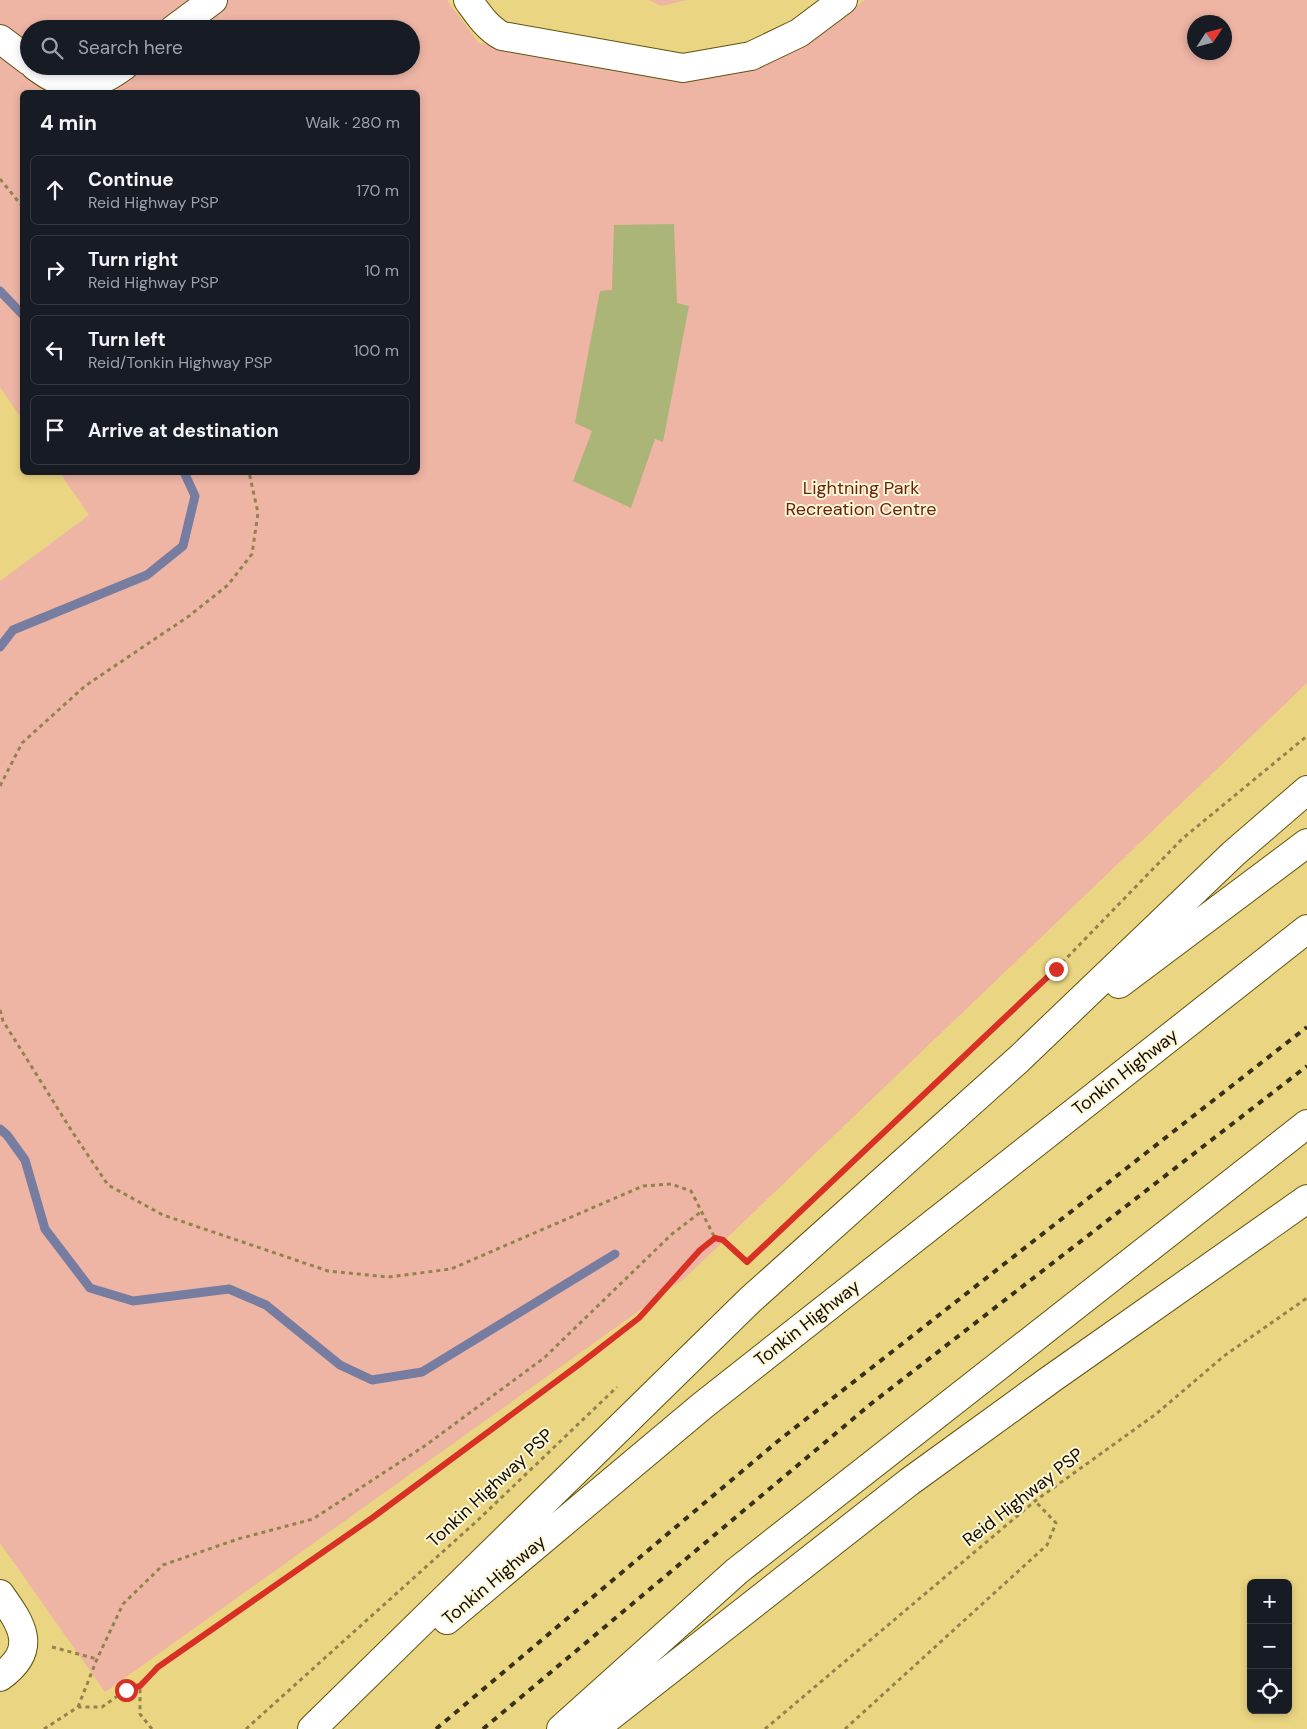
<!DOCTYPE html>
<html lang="en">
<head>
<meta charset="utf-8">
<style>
  body { margin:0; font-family:"DM Sans",sans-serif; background:#20242c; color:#f1f3f6 }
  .controls { position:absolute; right:15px; bottom:15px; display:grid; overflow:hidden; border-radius:8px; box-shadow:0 2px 8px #0003 }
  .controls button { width:45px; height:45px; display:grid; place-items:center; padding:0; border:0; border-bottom:1px solid #363941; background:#171b24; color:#f1f3f6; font:25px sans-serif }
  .compass { position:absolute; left:1187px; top:15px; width:45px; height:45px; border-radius:50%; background:#171b24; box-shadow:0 2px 8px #0003; rotate:54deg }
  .stop { position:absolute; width:15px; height:15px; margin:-11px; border:4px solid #d93025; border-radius:50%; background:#fff }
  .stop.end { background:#d93025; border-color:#fff; box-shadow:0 1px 5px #0008 }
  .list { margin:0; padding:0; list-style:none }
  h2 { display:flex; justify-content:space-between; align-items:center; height:65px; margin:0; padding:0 20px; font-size:21px }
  h2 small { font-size:16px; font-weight:400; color:#9ea1a6 }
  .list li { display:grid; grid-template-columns:32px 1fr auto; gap:15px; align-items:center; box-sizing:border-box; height:70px; margin:0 10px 10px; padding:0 10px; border:1px solid #363941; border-radius:8px }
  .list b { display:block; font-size:19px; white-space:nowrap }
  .list p { margin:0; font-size:16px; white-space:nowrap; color:#9ea1a6 }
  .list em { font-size:16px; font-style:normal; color:#9ea1a6 }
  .icon { flex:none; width:28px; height:28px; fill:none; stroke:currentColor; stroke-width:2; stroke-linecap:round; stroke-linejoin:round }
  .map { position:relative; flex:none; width:1307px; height:1729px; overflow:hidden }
  .search { position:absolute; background:#171b24; box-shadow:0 2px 8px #0003; left:20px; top:20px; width:400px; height:55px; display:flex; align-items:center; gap:12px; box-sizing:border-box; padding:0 18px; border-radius:28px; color:#9ea1a6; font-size:19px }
  .panel { position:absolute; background:#171b24; box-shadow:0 2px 8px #0003; left:20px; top:90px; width:400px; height:385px; border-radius:8px }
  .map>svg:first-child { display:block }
  .green { fill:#eeb5a5; fill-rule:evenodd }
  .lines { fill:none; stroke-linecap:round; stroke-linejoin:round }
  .stream { stroke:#777da1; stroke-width:9 }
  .building { fill:#abb578 }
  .minor-casing { stroke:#61530e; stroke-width:30 }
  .highway-casing { stroke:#61530e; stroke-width:30 }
  .path { stroke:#92834d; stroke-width:3; stroke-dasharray:4 4; stroke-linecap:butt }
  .minor { stroke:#fff; stroke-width:28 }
  .highway { stroke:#fff; stroke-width:28 }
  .rail { stroke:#393018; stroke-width:4; stroke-dasharray:6 6; stroke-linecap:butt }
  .route { stroke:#d93025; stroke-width:6 }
  .labels { text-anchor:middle; stroke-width:4; stroke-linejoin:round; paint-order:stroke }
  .park-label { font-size:18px; fill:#6a1f08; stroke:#fef7d7 }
  .street-label { font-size:18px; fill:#110b00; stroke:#fef7d7 }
</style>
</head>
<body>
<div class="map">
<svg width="1307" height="1729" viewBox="0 0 1307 1729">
  <rect width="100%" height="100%" fill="#ead582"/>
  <path class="green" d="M0 0H447L479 43 711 77 756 69 815 35 865 0H1307V683L685 1278 105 1692 0 1543V581L89 515 60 473 418 472V92H22V419L0 387ZM1194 22H1224V52H1194ZM29 29H411V66H29Z
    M649 0H687L661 6Z"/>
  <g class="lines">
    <path class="stream" d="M0 291 22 314
      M0 647 13 630 147 575 183 546 195 496 184 472
      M0 1129 7 1135 25 1160 45 1229 90 1288 133 1301 229 1289 266 1305 340 1365 372 1380 422 1372 615 1254"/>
  </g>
  <path class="building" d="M674 224 677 303 689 306 663 442 655 439 631 508 573 481 592 431 575 423 600 291 612 290 614 225Z"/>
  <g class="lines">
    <defs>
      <path id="minor" d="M468 0C478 14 487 28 502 36L683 68 751 56 799 33 843 0
        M174 29 213 0
        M0 39 29 61
        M35 66C69 92 90 91 124 66
        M0 1594C22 1625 39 1649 0 1677"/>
      <path id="highway" d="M1119 984 1307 843
        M447 1620 702 1406 1307 929
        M312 1729 750 1300 1019 1059 1233 854 1307 790
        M561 1729 737 1571 1307 1124
        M594 1729 909 1482 1051 1379 1307 1199"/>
    </defs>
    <use href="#minor" class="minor-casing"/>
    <use href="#highway" class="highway-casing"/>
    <path class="path" d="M0 179 22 206
      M0 786 22 743 85 686 189 616 228 585 252 554 258 513 249 472
      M0 1010 3 1021 73 1133 108 1185 163 1215 328 1271 388 1277 451 1269 643 1186 671 1184 691 1191 715 1238
      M760 1249 1056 969 1182 839 1307 736
      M52 1647 97 1659
      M78 1707 97 1659 123 1604 163 1565 238 1539 313 1519 426 1445 544 1358 672 1234 702 1211
      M44 1729 78 1707H102L126 1690 140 1686
      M152 1729 140 1714V1686L159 1667 372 1518 581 1363 639 1318 700 1250 715 1238 723 1240 747 1262
      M246 1729 478 1520 617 1387
      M765 1729 1035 1501 1156 1414 1224 1356 1307 1298
      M845 1729 1047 1545 1056 1523 1035 1501"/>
    <use href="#minor" class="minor"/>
    <use href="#highway" class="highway"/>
    <path class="rail" d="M436 1729 778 1441 1307 1027
      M483 1729 872 1403 1307 1066"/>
  </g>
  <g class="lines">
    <path class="route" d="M126 1690 140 1686 158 1667 372 1518 581 1363 639 1318 700 1250 715 1238 723 1240 747 1262 1056 969"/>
  </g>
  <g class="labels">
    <g class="park-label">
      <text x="861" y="494">Lightning Park<tspan x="861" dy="21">Recreation Centre</tspan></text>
    </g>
    <g class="street-label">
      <text transform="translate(1125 1072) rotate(-38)" y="6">Tonkin Highway</text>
      <text transform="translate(807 1323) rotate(-38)" y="6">Tonkin Highway</text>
      <text transform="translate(490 1488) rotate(-43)" y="6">Tonkin Highway PSP</text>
      <text transform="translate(1023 1497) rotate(-38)" y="6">Reid Highway PSP</text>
      <text transform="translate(494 1580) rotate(-40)" y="6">Tonkin Highway</text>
    </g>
  </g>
</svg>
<div class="controls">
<button>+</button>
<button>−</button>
<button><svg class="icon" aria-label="locate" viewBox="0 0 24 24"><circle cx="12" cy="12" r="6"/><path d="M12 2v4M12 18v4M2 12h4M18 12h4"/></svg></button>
</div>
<svg class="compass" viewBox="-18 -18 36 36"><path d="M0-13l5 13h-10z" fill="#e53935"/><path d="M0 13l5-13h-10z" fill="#9ea1a6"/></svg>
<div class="stop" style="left:126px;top:1690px"></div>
<div class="stop end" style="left:1056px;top:969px"></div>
<div class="search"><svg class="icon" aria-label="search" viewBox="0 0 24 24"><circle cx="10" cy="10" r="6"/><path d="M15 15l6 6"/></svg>Search here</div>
<section class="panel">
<h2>4 min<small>Walk · 280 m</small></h2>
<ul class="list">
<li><svg class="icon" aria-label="ahead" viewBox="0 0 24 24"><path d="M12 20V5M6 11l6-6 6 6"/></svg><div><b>Continue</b><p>Reid Highway PSP</p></div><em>170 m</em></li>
<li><svg class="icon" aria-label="right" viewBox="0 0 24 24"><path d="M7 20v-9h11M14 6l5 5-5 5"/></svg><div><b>Turn right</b><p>Reid Highway PSP</p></div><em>10 m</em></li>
<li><svg class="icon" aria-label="left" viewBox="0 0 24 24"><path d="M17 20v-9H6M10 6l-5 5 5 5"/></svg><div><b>Turn left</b><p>Reid/Tonkin Highway PSP</p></div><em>100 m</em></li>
<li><svg class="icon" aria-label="arrive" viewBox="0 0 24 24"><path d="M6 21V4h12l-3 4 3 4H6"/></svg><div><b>Arrive at destination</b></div></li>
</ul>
</section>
</div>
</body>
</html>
